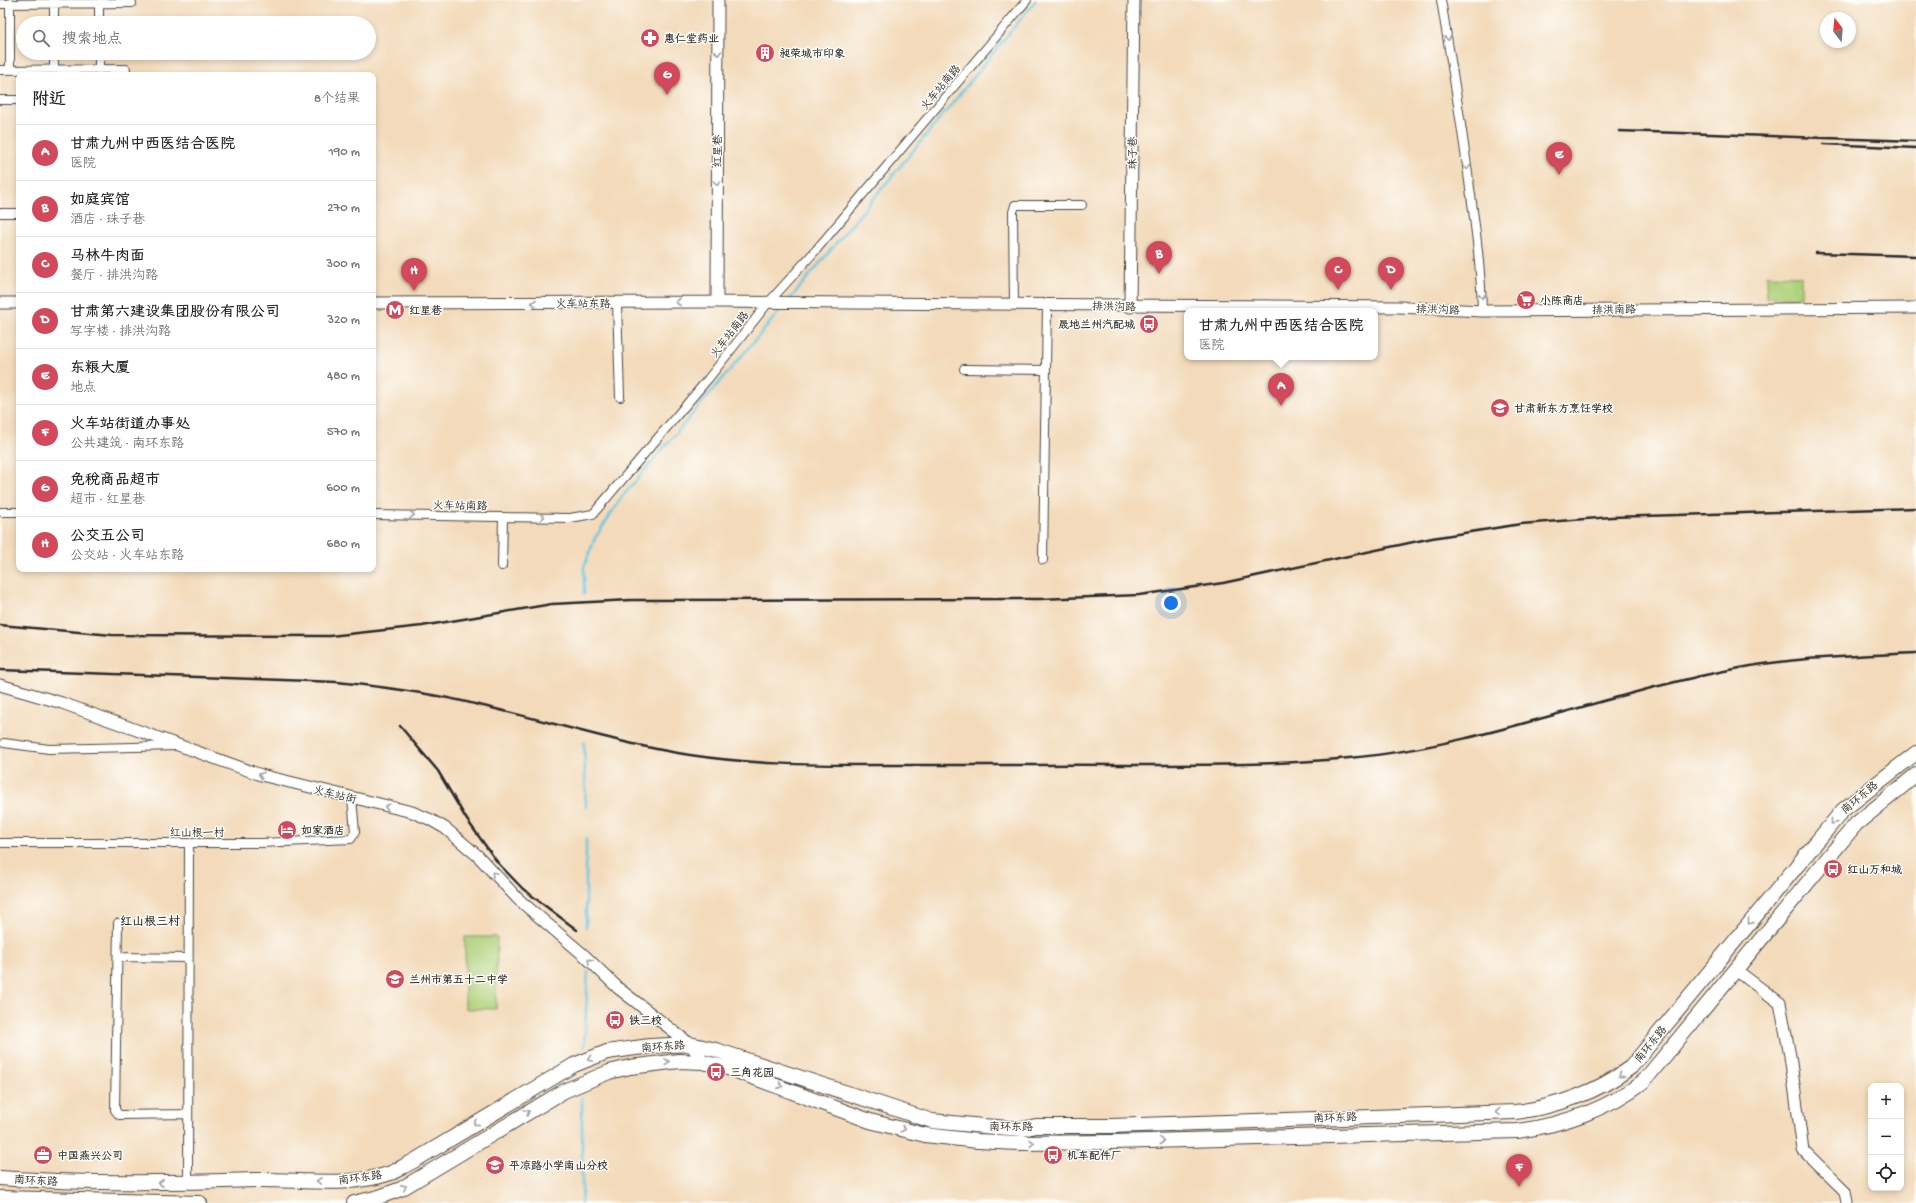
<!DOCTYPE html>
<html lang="zh">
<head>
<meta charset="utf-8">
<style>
  body { margin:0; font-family:"Gochi Hand","LXGW WenKai TC",sans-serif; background:#f2f2f2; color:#222 }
  .controls { position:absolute; right:12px; bottom:12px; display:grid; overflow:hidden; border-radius:8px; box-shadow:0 2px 6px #0003 }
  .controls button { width:36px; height:36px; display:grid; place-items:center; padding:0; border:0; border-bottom:1px solid #e0e0e0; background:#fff; color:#222; font:20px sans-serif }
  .compass { position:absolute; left:1820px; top:12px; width:36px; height:36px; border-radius:50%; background:#fff; box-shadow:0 2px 6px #0003; rotate:344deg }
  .you { position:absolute; left:1171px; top:603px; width:14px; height:14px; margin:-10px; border:3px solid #fff; border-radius:50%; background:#1a73e8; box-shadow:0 0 0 6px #1a73e833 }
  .badge { display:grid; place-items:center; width:26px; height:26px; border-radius:50%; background:#d1495b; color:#fff; font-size:13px; font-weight:700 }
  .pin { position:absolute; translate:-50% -33px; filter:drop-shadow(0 1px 2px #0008) }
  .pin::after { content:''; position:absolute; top:21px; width:14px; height:12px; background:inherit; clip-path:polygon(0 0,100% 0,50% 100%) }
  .popup { position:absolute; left:1184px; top:308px; width:194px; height:52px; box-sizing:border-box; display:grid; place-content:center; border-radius:8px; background:#fff; filter:drop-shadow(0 1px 3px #0005); font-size:13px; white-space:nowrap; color:#767676 }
  .popup b { font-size:15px; color:#222 }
  .popup::after { content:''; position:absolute; left:50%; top:100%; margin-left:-8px; border:8px solid transparent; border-top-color:#fff }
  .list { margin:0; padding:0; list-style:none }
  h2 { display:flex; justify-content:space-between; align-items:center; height:52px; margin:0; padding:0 16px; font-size:17px }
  h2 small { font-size:13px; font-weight:400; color:#767676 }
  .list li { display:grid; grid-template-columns:26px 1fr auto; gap:12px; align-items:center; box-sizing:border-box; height:56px; padding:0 16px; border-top:1px solid #e0e0e0 }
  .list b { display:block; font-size:15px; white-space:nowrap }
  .list p { margin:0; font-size:13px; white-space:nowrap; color:#767676 }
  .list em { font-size:13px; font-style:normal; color:#767676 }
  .icon { flex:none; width:22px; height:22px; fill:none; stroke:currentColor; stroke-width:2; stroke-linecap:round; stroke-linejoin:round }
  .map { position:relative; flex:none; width:1916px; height:1203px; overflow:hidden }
  .search { position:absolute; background:#fff; box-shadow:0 2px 6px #0003; left:16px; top:16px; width:360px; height:44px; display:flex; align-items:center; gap:10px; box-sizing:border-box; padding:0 14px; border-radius:22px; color:#767676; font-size:15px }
  .panel { position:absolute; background:#fff; box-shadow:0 2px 6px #0003; left:16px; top:72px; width:360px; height:500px; border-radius:8px }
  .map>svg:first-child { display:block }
  .green { fill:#afd179; stroke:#6d7e52 }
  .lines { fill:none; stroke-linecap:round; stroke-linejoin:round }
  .stream { stroke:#63c6e1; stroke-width:2.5 }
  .street-casing { stroke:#494540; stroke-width:10 }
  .secondary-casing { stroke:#494540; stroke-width:13 }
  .highway-casing { stroke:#494540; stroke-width:16 }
  .street { stroke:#fff; stroke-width:8 }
  .secondary { stroke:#fff; stroke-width:11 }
  .highway { stroke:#fff; stroke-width:14 }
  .rail { stroke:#2b2b2b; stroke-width:2.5 }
  .oneway { stroke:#a0a0a0 }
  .labels { text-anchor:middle; stroke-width:3; stroke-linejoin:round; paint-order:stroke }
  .poi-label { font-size:11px; font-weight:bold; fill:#2b2b2b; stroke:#fdfcf7; text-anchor:start }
  .street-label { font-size:11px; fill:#2b2b2b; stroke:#fdfcf7 }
  .neighbourhood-label { font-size:12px; font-weight:bold; fill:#2b2b2b; stroke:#fdfcf7 }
</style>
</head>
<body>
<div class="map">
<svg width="1916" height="1203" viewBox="0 0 1916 1203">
  <rect width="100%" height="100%" fill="#fdfcf7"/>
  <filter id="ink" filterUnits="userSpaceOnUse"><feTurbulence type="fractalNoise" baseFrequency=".025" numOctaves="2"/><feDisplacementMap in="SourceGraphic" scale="8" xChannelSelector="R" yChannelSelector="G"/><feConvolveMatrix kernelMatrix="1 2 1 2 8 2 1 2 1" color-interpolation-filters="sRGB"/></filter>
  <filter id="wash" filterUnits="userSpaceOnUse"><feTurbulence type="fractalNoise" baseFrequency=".012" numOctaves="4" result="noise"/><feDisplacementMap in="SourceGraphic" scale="16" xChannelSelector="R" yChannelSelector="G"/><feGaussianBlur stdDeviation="0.9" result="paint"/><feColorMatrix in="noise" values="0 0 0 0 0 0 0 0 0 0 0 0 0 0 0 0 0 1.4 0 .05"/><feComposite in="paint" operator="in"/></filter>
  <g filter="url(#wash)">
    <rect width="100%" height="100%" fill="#f3daba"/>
    <path class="green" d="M1767 275 1801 276V297H1767Z
      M465 937H497L496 1009H465Z"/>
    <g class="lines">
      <path class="stream" d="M790 299 951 105 1036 0
        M584 594V567L595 538 622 497 784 306
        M584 743 586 807
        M586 839V927
        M584 1048 588 971
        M581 1203 582 1194V1098"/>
    </g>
  </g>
  <g filter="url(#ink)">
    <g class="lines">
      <defs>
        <path id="street" d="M54 0V23
          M1441 0C1451 60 1461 120 1469 181 1475 224 1481 267 1482 311
          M10 3V70
          M99 3V23
          M0 4 132 3
          M54 53V70
          M99 53V70
          M0 70 126 69
          M0 100H19
          M0 213H19
          M617 303 620 397
          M1014 305 1013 212 1015 205H1082
          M964 369 1046 370
          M0 512H19
          M373 515 570 518 593 514 708 379 768 303 816 250 1027 0
          M1043 560 1047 306
          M502 566 503 517
          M4 743 49 749 176 746
          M0 843H261L351 839 355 832 352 798
          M118 923 115 1110 119 1115 188 1114
          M118 957 188 958
          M188 1183 189 843"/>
        <path id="secondary" d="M717 302 718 0
          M0 303H19
          M373 303 717 302 1399 307 1482 311 1916 308
          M1130 307 1134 0
          M0 685 62 703 261 775 412 812 429 819 445 828 478 856 518 899 585 956 618 988 690 1044 703 1062
          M1736 970 1780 1003 1790 1056 1803 1150 1845 1191 1847 1203"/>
        <path id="highway" d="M0 1178C85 1184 170 1183 255 1180 299 1179 348 1188 391 1173 398 1170 405 1165 412 1162L574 1065 607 1052 650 1046 690 1044 716 1050 932 1121 983 1126 1023 1129 1036 1126H1111L1515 1112C1556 1107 1598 1092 1631 1067L1843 810 1916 753
          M0 1198 200 1203
          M354 1203 379 1197 401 1189 564 1091 609 1072 630 1067 679 1061 703 1062 731 1069 870 1121 925 1135 978 1141 1018 1143 1112 1142 1517 1131C1562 1125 1608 1109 1644 1081L1856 824 1916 775"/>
      </defs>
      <use href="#street" class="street-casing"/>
      <use href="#secondary" class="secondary-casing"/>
      <use href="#highway" class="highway-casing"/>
      <use href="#street" class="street"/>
      <use href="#secondary" class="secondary"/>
      <use href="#highway" class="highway"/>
      <path class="rail" d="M1619 131 1916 141
        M1823 144 1916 148
        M1816 253 1916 256
        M0 625 112 635 330 636 422 626 552 604 630 600 1040 599 1139 595 1223 583 1432 538 1521 524 1611 517 1916 508
        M0 670 337 682C385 687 432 693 479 705 549 721 619 744 690 755 749 764 807 765 867 765 923 765 979 765 1035 765 1139 764 1245 768 1349 758 1483 746 1608 692 1740 668 1798 657 1857 656 1916 653
        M400 726 438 771 467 820 498 863 523 889 577 930"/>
    </g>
    <defs><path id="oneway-chevron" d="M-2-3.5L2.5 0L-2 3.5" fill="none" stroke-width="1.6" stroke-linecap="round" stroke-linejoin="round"/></defs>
    <g class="oneway">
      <use href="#oneway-chevron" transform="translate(1448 38) rotate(81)"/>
      <use href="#oneway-chevron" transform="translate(718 53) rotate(90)"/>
      <use href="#oneway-chevron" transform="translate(1467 167) rotate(82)"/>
      <use href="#oneway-chevron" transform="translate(717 183) rotate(90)"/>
      <use href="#oneway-chevron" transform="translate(1482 296) rotate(89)"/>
      <use href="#oneway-chevron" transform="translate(678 302) rotate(180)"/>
      <use href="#oneway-chevron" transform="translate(534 303) rotate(180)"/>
      <use href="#oneway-chevron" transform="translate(412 515) rotate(1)"/>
      <use href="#oneway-chevron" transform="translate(542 517) rotate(1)"/>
      <use href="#oneway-chevron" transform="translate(261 775) rotate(-163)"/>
      <use href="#oneway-chevron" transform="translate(387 807) rotate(-167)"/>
      <use href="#oneway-chevron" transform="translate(1833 822) rotate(129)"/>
      <use href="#oneway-chevron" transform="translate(494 874) rotate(-134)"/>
      <use href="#oneway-chevron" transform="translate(1750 922) rotate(129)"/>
      <use href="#oneway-chevron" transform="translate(590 961) rotate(-136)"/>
      <use href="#oneway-chevron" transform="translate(590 1059) rotate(159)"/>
      <use href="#oneway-chevron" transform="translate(667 1062) rotate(-5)"/>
      <use href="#oneway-chevron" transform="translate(1621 1075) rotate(143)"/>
      <use href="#oneway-chevron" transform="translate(780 1086) rotate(20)"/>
      <use href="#oneway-chevron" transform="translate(527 1112) rotate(-30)"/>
      <use href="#oneway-chevron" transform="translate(1498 1112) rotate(179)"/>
      <use href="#oneway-chevron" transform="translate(476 1123) rotate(150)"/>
      <use href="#oneway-chevron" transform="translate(903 1129) rotate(14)"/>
      <use href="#oneway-chevron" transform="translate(1162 1141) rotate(-2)"/>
      <use href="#oneway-chevron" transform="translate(1032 1143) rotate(-1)"/>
      <use href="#oneway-chevron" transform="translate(319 1181) rotate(-179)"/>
      <use href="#oneway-chevron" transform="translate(161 1183) rotate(-180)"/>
      <use href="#oneway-chevron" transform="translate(404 1187) rotate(-29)"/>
    </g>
  </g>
  <defs>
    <symbol id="pharmacy-disc" viewBox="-11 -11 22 22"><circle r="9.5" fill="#d1495b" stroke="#fdfcf7"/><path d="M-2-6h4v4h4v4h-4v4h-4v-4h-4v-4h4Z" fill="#fff"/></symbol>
    <symbol id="building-disc" viewBox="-11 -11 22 22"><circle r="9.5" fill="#d1495b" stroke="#fdfcf7"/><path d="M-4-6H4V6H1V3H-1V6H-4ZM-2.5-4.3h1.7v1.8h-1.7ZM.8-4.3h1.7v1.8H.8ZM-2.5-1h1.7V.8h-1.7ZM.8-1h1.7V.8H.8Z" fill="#fff"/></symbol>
    <symbol id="supermarket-disc" viewBox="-11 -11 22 22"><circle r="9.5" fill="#d1495b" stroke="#fdfcf7"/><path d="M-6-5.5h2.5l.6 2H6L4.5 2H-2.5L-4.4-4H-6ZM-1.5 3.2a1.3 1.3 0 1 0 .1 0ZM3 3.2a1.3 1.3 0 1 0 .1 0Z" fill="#fff"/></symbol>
    <symbol id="metro-disc" viewBox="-11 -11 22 22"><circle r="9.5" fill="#d1495b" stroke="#fdfcf7"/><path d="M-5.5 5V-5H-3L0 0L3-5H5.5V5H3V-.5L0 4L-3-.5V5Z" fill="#fff"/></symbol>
    <symbol id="bus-disc" viewBox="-11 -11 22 22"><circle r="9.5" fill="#d1495b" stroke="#fdfcf7"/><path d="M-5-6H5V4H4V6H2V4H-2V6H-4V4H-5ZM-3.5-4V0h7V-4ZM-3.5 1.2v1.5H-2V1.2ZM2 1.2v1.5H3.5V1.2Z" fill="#fff"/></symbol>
    <symbol id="university-disc" viewBox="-11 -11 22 22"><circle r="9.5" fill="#d1495b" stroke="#fdfcf7"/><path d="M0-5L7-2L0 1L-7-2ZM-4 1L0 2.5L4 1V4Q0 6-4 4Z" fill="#fff"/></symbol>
    <symbol id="hotel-disc" viewBox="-11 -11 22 22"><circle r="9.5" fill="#d1495b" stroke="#fdfcf7"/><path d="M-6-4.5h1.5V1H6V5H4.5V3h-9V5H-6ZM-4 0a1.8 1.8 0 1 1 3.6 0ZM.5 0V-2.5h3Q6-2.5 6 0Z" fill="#fff"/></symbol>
    <symbol id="school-disc" viewBox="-11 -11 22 22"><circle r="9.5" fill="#d1495b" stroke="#fdfcf7"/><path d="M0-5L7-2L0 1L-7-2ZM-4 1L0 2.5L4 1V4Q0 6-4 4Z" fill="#fff"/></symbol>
    <symbol id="office-disc" viewBox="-11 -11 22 22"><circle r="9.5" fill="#d1495b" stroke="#fdfcf7"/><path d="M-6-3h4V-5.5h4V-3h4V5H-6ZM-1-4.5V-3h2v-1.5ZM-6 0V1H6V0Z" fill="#fff"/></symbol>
  </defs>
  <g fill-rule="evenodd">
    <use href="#pharmacy-disc" x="639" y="27" width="22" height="22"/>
    <use href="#building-disc" x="754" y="42" width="22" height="22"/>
    <use href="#supermarket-disc" x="1515" y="289" width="22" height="22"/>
    <use href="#metro-disc" x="384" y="299" width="22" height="22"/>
    <use href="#bus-disc" x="1138" y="313" width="22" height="22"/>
    <use href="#university-disc" x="1489" y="397" width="22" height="22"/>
    <use href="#hotel-disc" x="276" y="819" width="22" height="22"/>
    <use href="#bus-disc" x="1822" y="858" width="22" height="22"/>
    <use href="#school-disc" x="384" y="968" width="22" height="22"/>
    <use href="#bus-disc" x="604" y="1009" width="22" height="22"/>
    <use href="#bus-disc" x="705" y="1061" width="22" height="22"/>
    <use href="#office-disc" x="32" y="1144" width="22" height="22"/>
    <use href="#bus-disc" x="1042" y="1144" width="22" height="22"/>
    <use href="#school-disc" x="484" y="1154" width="22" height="22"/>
  </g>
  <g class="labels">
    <g class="poi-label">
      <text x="664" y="42">惠仁堂药业</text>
      <text x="779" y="57">昶荣城市印象</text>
      <text x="1540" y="304">小陈商店</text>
      <text x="409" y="314">红星巷</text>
      <text x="1135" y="328" text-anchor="end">晟地兰州汽配城</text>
      <text x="1514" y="412">甘肃新东方烹饪学校</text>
      <text x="301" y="834">如家酒店</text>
      <text x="1847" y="873">红山万和城</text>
      <text x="409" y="983">兰州市第五十二中学</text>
      <text x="629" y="1024">铁三校</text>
      <text x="730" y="1076">三角花园</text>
      <text x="57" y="1159">中国燕兴公司</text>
      <text x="1067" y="1159">机车配件厂</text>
      <text x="509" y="1169">平凉路小学南山分校</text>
    </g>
    <g class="street-label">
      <text transform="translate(940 87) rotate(-50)" y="4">火车站南路</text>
      <text transform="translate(717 151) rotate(-90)" y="4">红星巷</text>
      <text transform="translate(1132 153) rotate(-89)" y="4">珠子巷</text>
      <text x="583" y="307">火车站东路</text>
      <text transform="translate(1114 306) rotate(1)" y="4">排洪沟路</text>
      <text transform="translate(1438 309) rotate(2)" y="4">排洪沟路</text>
      <text transform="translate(1614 309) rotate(-1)" y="4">排洪南路</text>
      <text transform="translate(729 334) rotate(-52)" y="4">火车站南路</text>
      <text transform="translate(460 505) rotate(1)" y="4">火车站南路</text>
      <text transform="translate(335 794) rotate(14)" y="4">火车站街</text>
      <text transform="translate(1859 797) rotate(-40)" y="4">南环东路</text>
      <text x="197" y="836">红山根一村</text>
      <text transform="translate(1650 1044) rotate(-51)" y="4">南环东路</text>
      <text transform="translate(663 1046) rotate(-4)" y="4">南环东路</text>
      <text transform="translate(1335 1117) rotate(-2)" y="4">南环东路</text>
      <text x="1011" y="1130">南环东路</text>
      <text transform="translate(360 1177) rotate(-8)" y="4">南环东路</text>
      <text transform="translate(36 1180) rotate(3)" y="4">南环东路</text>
    </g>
    <g class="neighbourhood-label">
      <text x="150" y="925">红山根三村</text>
    </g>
  </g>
</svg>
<div class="controls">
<button>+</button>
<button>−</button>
<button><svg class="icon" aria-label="locate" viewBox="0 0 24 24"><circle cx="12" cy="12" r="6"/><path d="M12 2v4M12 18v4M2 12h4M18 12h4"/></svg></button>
</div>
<svg class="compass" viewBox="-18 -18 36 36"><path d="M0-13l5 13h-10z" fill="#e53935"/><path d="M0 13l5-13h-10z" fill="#767676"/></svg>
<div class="you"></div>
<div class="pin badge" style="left:1281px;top:406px">A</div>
<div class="popup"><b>甘肃九州中西医结合医院</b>医院</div>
<div class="pin badge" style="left:1159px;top:274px">B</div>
<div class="pin badge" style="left:1338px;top:290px">C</div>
<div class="pin badge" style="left:1391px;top:290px">D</div>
<div class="pin badge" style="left:1559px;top:175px">E</div>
<div class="pin badge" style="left:1519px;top:1187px">F</div>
<div class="pin badge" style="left:667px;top:95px">G</div>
<div class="pin badge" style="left:414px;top:291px">H</div>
<div class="search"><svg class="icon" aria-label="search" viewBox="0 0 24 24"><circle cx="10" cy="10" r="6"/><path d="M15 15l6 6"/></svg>搜索地点</div>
<section class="panel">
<h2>附近<small>8个结果</small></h2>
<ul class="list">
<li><span class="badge">A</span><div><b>甘肃九州中西医结合医院</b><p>医院</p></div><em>190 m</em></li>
<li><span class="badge">B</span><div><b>如庭宾馆</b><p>酒店 · 珠子巷</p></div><em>270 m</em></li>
<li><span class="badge">C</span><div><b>马林牛肉面</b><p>餐厅 · 排洪沟路</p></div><em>300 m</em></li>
<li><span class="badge">D</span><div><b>甘肃第六建设集团股份有限公司</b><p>写字楼 · 排洪沟路</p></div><em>320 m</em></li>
<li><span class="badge">E</span><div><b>东粮大厦</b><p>地点</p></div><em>480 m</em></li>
<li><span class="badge">F</span><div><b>火车站街道办事处</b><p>公共建筑 · 南环东路</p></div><em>570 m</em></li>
<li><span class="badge">G</span><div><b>免税商品超市</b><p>超市 · 红星巷</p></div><em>600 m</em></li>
<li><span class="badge">H</span><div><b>公交五公司</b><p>公交站 · 火车站东路</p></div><em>680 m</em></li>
</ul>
</section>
</div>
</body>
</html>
